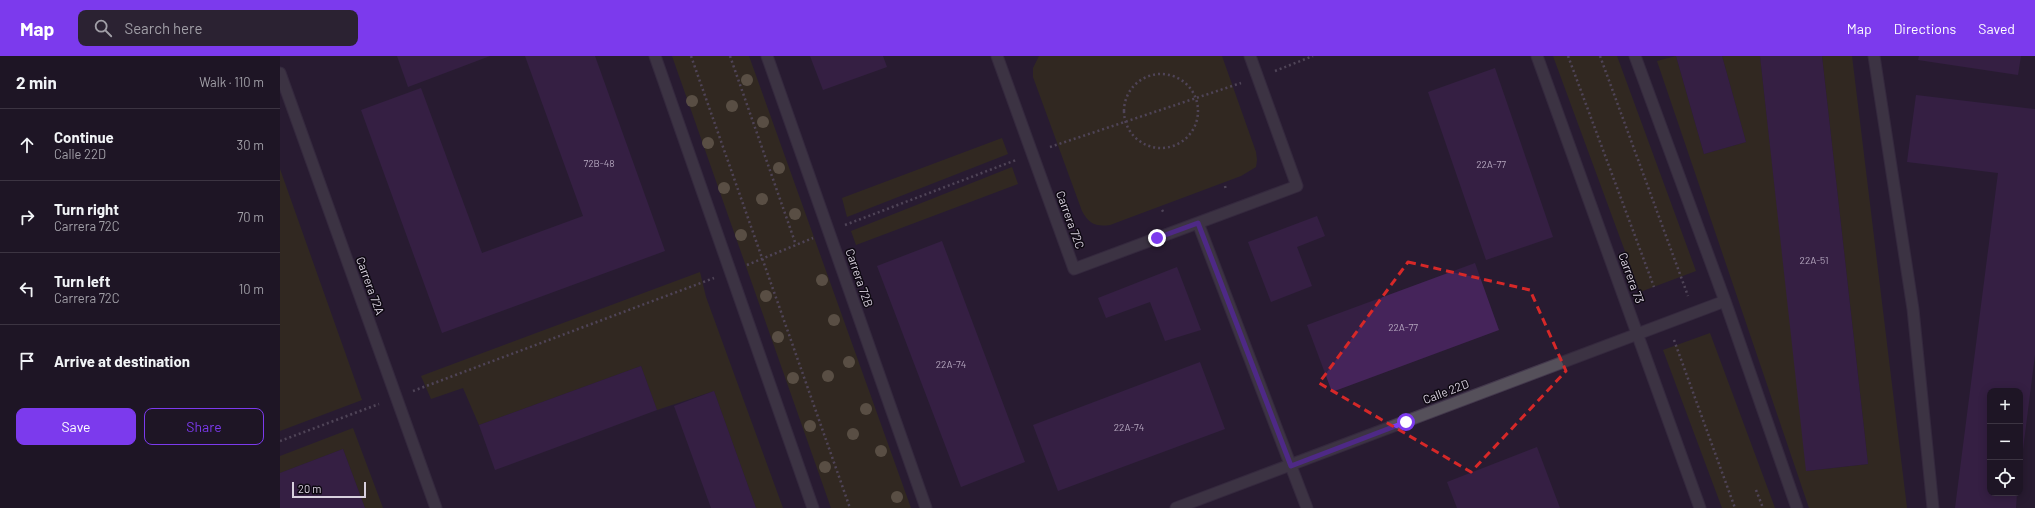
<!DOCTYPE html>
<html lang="en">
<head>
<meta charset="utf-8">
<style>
  body { margin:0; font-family:Barlow,sans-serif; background:#2b2232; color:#f1f3f6 }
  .controls { position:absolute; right:12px; bottom:12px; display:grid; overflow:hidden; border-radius:8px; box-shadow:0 2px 10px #0003 }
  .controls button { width:36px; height:36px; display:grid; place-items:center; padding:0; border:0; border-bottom:1px solid #3c3442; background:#1e1525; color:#f1f3f6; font:20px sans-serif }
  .scale { position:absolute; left:12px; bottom:10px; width:74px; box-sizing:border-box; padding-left:4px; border:2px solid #d8d0de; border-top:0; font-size:11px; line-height:14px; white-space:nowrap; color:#d8d0de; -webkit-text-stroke:3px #0e0912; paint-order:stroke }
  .stop { position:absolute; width:12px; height:12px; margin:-9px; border:3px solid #7c3aed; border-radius:50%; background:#fff }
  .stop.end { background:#7c3aed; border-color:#fff; box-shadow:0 1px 4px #0008 }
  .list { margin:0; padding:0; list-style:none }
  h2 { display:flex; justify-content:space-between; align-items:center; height:52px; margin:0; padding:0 16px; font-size:17px }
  h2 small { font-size:13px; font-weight:400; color:#a19fa7 }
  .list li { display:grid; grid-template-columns:26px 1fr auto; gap:12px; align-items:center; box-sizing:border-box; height:72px; padding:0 16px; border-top:1px solid #3c3442 }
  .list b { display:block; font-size:15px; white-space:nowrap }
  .list p { margin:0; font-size:13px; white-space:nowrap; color:#a19fa7 }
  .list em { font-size:13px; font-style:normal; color:#a19fa7 }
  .actions { display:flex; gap:8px; padding:12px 16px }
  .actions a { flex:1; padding:9px 0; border:1px solid #7c3aed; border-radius:8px; text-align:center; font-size:14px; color:#7c3aed }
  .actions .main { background:#7c3aed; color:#fff }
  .icon { flex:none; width:22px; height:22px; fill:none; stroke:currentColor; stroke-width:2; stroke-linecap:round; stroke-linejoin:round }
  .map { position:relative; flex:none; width:1755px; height:452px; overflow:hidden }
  header { display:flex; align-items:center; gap:24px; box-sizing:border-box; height:56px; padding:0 20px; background:#7c3aed; color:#fff }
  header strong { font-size:19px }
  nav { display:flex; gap:22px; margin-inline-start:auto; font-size:14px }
  .search { width:280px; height:36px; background:#2b2232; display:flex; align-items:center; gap:10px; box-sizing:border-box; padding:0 14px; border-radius:8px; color:#a19fa7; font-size:15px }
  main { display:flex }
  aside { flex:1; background:#1e1525 }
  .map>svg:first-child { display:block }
  .green { fill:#3c390f }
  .building { fill:#45245a }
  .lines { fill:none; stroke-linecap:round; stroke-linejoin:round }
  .minor-casing { stroke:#44394d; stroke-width:13 }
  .path { stroke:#7f7586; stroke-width:2.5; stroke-dasharray:2 3; stroke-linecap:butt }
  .minor { stroke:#55505a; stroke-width:11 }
  .tree { fill:#958d5c }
  .route { stroke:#7c3aed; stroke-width:5 }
  .marked { fill:none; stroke:#d62828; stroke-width:3; stroke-dasharray:8 5; stroke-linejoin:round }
  .labels { text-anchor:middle; stroke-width:3; stroke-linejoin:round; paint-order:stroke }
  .number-label { font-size:10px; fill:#b3a5bd }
  .street-label { font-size:12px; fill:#d8d0de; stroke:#0e0912 }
</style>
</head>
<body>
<header>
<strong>Map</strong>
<div class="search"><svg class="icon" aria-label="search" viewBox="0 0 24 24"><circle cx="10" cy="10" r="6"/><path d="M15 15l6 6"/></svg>Search here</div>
<nav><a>Map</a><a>Directions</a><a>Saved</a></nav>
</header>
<main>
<aside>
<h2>2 min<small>Walk · 110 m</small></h2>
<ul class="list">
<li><svg class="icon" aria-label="ahead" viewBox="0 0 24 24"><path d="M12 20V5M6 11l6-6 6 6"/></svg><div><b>Continue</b><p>Calle 22D</p></div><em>30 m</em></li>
<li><svg class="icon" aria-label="right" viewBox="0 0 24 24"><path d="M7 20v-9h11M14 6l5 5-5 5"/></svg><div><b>Turn right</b><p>Carrera 72C</p></div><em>70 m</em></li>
<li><svg class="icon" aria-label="left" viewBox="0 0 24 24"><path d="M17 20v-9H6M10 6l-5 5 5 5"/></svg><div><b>Turn left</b><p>Carrera 72C</p></div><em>10 m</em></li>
<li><svg class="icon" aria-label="arrive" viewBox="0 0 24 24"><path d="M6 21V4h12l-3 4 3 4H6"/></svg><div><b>Arrive at destination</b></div></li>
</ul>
<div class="actions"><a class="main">Save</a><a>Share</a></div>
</aside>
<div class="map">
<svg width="1755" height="452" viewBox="0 0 1755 452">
  <rect width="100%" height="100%" fill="#281c31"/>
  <path class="green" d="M392 0H469L631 452H551Z
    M759 0H942L976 96 977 104 976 111 961 120 830 169C816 171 809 168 802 155L753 21V12Z
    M1273 0H1337L1416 215 1360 236Z
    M1396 0 1424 98 1466 86 1442 0H1480L1527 415 1588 408 1542 0H1572L1627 452H1529L1377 5Z
    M722 82 728 98 567 161 562 142Z
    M732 111 738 128 576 189 571 175Z
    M0 113 82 344 0 375Z
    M420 216 426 241 503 452H476L434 335 377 354 361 310 199 369 183 332 151 343 141 320Z
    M1430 277 1495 452H1442L1383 294Z
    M73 372 103 452H85L63 393 0 417V400Z"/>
  <path class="building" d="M117 0H210L128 31Z
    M245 0H315L385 195 162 277 81 54 141 32 202 197 303 160Z
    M530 0H603L607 11 543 34Z
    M1396 0H1442L1466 86 1424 98Z
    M1480 0H1542L1588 408 1526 415Z
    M1639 0H1741L1738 19 1638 4Z
    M1215 12 1273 181 1206 204 1148 36Z
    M1636 39 1755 53V299L1741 409 1740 335H1710V437H1737L1736 452H1675L1718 117 1627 106Z
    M1037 160 1045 180 1017 191 1032 230 991 246 968 186Z
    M662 185 745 406 681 431 597 210Z
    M1195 207 1219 274 1052 336 1027 269Z
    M897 211 921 274 885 285 870 246 826 262 818 242Z
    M920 306 945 373 778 435 753 369Z
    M361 310 377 354 215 414 199 369Z
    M434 335 476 452H431L394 350Z
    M1257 391 1280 452H1177L1167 426Z
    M63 393 85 452H0V417Z"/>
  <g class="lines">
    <defs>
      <path id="minor" d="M375 0 533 452
        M487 0 646 452
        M717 0 794 213 1017 130 970 0
        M1257 0 1420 452
        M1355 0 1445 245 1517 452
        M1594 0 1633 253 1653 452
        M0 17 156 452
        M918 167 1027 452
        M896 452 1445 245"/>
    </defs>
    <use href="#minor" class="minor-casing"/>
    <path class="path" d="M411 0 570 452
      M450 0 516 189
      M1288 0 1374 231
      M1320 0 1408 240
      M995 15 1033 0
      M844 55a37 37 0 1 1 74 0a37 37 0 1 1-74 0Z
      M770 91 961 27
      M945 130 946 134
      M882 154 884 157
      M565 169 736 104
      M467 209 533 182
      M1394 284 1455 452
      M133 335 434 222
      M0 385 99 348
      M1476 434 1483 452"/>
    <use href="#minor" class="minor"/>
  </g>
  <g class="tree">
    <circle cx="467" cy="24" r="6"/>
    <circle cx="412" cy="45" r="6"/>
    <circle cx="452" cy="50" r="6"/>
    <circle cx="483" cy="66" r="6"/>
    <circle cx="428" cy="87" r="6"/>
    <circle cx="499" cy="112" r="6"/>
    <circle cx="444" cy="132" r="6"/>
    <circle cx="482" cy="143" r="6"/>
    <circle cx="515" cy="158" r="6"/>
    <circle cx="461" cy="179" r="6"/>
    <circle cx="542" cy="224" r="6"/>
    <circle cx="486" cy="240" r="6"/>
    <circle cx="554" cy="264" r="6"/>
    <circle cx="498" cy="281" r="6"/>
    <circle cx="569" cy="306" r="6"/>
    <circle cx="548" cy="320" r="6"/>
    <circle cx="513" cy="322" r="6"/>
    <circle cx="586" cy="353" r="6"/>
    <circle cx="530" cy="370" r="6"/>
    <circle cx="573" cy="378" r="6"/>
    <circle cx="601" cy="395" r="6"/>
    <circle cx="545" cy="411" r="6"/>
    <circle cx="617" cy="441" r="6"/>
  </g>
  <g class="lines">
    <path class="route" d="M877 182 918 167 1011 410 1126 366"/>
  </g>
  <path d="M0 0H1755V452H0ZM1128 206 1250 234 1286 315 1191 416 1039 327Z" fill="#281c31" fill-opacity=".55" fill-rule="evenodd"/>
  <path class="marked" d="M1128 206 1250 234 1286 315 1191 416 1039 327Z"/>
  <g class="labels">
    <g class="number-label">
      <text x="319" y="111">72B-48</text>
      <text x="1211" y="112">22A-77</text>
      <text x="1534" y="208">22A-51</text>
      <text x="1123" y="275">22A-77</text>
      <text x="671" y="312">22A-74</text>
      <text x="849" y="375">22A-74</text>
    </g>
    <g class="street-label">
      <text transform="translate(790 164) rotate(70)" y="4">Carrera 72C</text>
      <text transform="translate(579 222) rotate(71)" y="4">Carrera 72B</text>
      <text transform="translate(1351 222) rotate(70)" y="4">Carrera 73</text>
      <text transform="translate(90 230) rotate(70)" y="4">Carrera 72A</text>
      <text transform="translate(1166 336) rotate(-21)" y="4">Calle 22D</text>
    </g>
  </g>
</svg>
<div class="controls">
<button>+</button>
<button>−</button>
<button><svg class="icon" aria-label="locate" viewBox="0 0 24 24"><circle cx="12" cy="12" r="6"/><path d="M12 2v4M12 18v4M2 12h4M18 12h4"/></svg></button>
</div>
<div class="scale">20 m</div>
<div class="stop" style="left:1126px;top:366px"></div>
<div class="stop end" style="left:877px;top:182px"></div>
</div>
</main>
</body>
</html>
